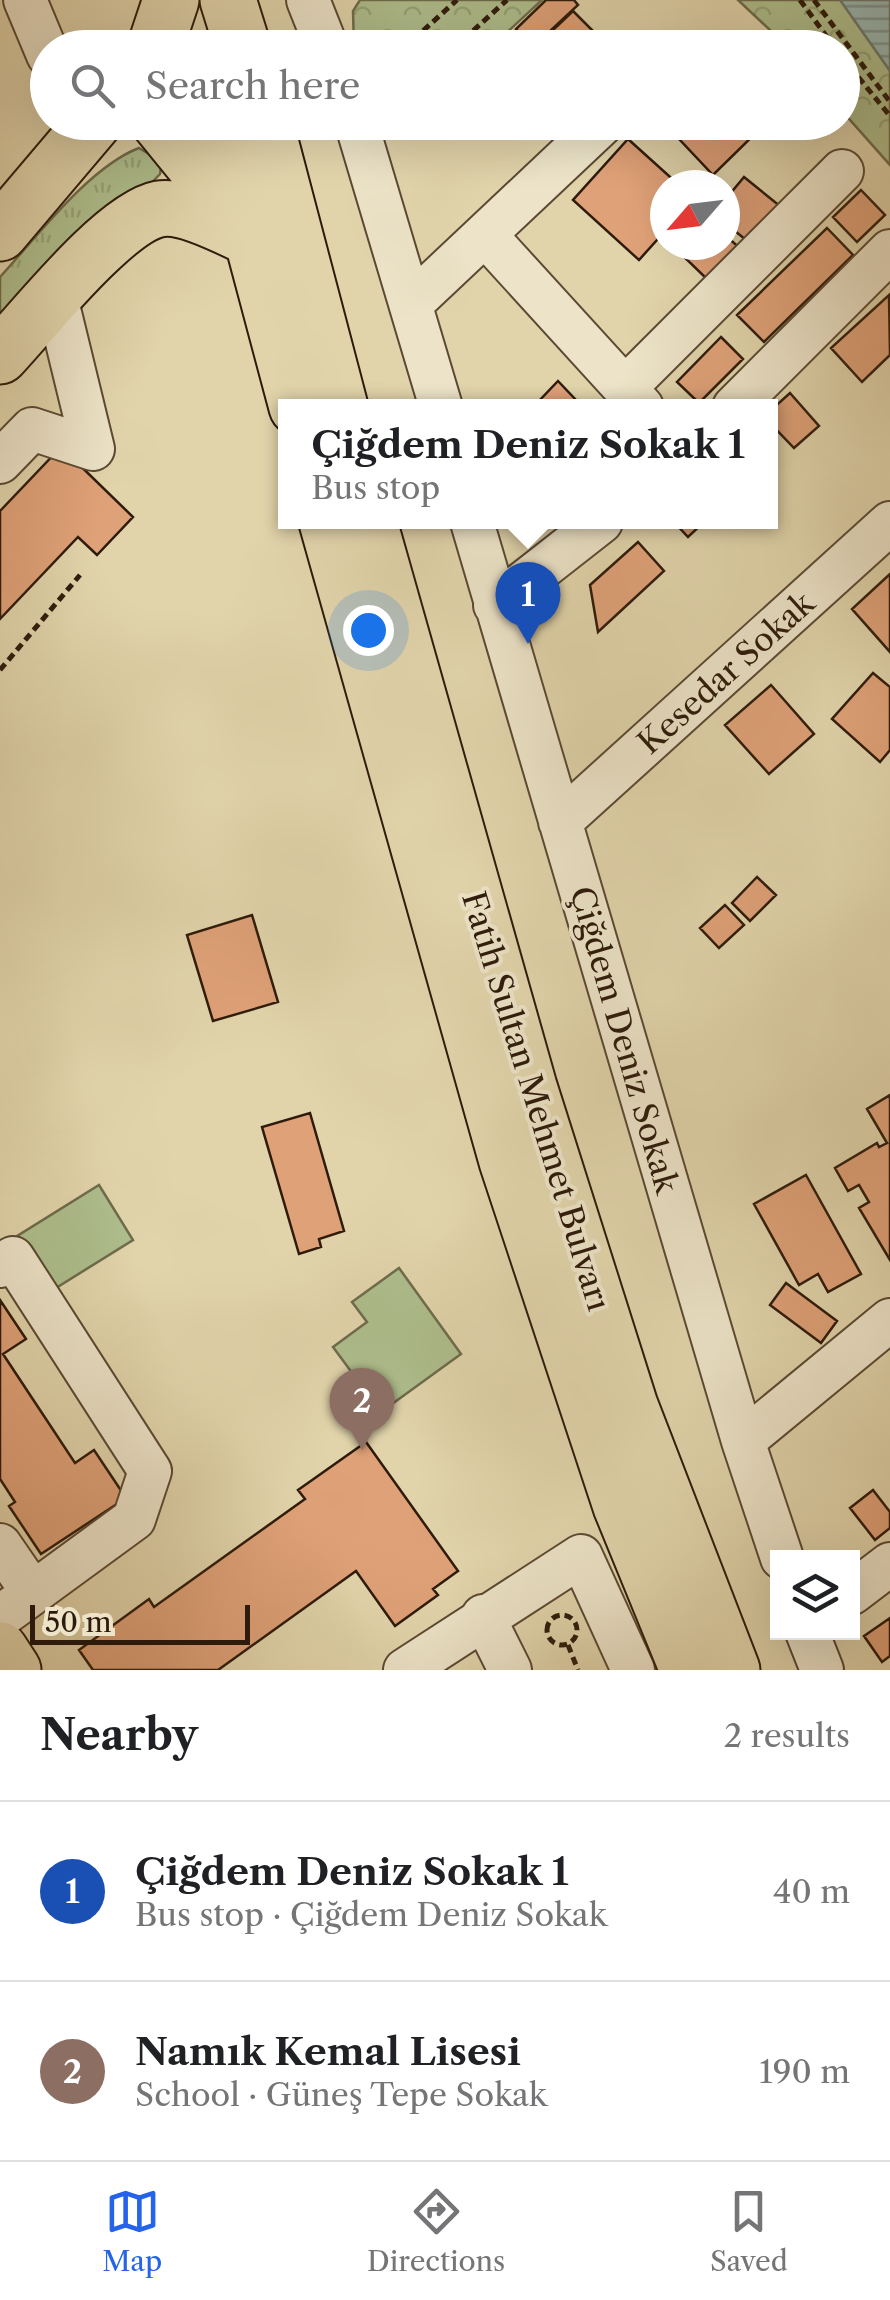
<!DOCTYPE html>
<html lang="en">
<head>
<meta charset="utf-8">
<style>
  body { margin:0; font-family:"Libre Caslon Text",serif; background:#f6f6f6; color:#202124 }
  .controls { position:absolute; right:30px; bottom:30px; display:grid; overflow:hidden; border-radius:0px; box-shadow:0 10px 40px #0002 }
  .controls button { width:90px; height:90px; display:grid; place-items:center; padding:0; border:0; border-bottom:2px solid #e0e0e0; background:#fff; color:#202124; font:50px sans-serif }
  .compass { position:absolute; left:650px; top:170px; width:90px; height:90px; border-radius:50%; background:#fff; box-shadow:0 10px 40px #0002; rotate:242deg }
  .scale { position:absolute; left:30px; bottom:25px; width:220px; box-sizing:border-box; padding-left:10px; border:5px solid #2e1b0b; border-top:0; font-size:28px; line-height:35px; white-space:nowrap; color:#2e1b0b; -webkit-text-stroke:8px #ece3c8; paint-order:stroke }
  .you { position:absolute; left:368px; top:630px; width:35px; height:35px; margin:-25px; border:8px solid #fff; border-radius:50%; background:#1a73e8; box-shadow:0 0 0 15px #1a73e833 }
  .badge { display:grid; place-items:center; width:65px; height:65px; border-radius:50%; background:#2563eb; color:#fff; font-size:32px; font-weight:700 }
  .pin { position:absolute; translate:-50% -82px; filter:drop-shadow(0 2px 5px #0008) }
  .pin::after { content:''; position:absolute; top:52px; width:35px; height:30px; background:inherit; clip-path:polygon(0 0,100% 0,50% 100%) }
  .popup { position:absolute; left:278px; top:399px; width:500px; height:130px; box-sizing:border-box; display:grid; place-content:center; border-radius:0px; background:#fff; filter:drop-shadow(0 2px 8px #0005); font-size:32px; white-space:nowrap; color:#757577 }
  .popup b { font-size:38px; color:#202124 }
  .popup::after { content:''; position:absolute; left:50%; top:100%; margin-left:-20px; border:20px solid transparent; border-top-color:#fff }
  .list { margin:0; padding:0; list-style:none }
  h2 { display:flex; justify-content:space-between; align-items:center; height:130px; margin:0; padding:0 40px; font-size:42px }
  h2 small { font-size:32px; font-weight:400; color:#757577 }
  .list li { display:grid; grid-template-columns:65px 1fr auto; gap:30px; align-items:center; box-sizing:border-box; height:180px; padding:0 40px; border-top:2px solid #e0e0e0 }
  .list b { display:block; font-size:38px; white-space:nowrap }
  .list p { margin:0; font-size:32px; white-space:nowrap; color:#757577 }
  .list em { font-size:32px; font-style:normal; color:#757577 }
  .icon { flex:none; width:55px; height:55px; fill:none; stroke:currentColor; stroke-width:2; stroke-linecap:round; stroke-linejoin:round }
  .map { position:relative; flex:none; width:890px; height:1670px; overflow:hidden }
  .search { position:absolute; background:#fff; box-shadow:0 10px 40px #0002; left:30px; right:30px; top:30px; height:110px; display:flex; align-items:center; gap:25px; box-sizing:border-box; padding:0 35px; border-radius:55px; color:#757577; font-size:38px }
  .sheet { height:490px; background:#fff }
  nav { display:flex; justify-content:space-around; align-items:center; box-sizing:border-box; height:140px; border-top:2px solid #e0e0e0; background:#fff; font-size:28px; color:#757577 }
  nav a { display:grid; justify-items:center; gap:5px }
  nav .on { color:#2563eb }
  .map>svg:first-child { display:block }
  .grass { fill:url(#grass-tufts); stroke:#6e6c4c; stroke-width:2.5 }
  .park { fill:url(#park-crowns); stroke:#6e6c4c; stroke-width:2.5 }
  .pitch { fill:#aebe8d; stroke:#6e6c4c; stroke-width:2.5 }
  .water { fill:url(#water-rules); stroke:#6d796f; stroke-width:2.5 }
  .building { fill:#dfa178; stroke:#2e1b0b; stroke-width:2.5 }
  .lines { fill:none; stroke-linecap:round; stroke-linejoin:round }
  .minor-casing { stroke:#5b4933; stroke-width:46 }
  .major-casing { stroke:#2e1b0b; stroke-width:59 }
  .path { stroke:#2e1b0b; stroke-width:5; stroke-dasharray:8 5; stroke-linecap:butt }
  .minor { stroke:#ece3c8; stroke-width:42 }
  .major { stroke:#e1d4ab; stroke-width:55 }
  .labels { text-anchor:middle; stroke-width:8; stroke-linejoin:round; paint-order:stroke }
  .street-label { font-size:32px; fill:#2e1b0b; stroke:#ece3c8 }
</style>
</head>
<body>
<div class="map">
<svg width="890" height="1670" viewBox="0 0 890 1670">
  <defs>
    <pattern id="grass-tufts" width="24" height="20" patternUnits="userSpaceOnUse" patternTransform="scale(2.5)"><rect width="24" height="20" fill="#aebe8d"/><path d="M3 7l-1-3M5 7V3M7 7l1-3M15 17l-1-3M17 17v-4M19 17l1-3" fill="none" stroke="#96a378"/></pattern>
    <pattern id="park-crowns" width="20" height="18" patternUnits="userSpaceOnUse" patternTransform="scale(2.5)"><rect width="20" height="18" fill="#aebe8d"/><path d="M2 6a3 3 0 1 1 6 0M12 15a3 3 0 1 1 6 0" fill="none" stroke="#96a378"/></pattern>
    <pattern id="water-rules" width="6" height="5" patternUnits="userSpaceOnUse" patternTransform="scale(2.5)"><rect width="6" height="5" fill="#97b7b2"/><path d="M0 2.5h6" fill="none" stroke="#7c948f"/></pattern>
  </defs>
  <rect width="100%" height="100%" fill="#e1d4ab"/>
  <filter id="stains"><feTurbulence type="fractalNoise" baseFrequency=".002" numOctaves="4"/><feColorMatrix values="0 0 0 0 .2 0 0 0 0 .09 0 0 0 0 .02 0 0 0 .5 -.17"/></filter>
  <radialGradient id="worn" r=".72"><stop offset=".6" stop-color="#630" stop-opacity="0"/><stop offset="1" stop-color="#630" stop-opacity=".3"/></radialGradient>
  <path class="grass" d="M139 148 162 162 160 174 0 341V277C36 238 89 167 139 148Z"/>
  <path class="park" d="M360 0H542L491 47H354L353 11Z
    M738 0H866L890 34V165L843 112 842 48 788 47Z"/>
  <path class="pitch" d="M99 1185 133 1240 48 1293 14 1238Z
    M399 1268 461 1354 381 1412 333 1347 367 1322 352 1302Z"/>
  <path class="water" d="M840 0H890V71Z"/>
  <path class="building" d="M546 0H574L578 5 533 47 516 29Z
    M573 11 592 30 573 48H534Z
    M663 122H759L763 126 713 175Z
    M628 139 679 185H665V231L639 260 573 200Z
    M744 177 781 207 751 244 725 223V200Z
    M861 190 885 215 857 242 833 217Z
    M827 228 853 255 764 342 737 315Z
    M725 235 742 250 711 283 677 250 682 245H725Z
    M889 295 890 355 862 382 831 348Z
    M721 337 743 359 699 403 677 382Z
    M558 381 576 400 570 407H540L537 403Z
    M790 393 819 426 794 448 770 423V411Z
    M61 447 133 517 97 555 78 537 0 619V511Z
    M674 522H704L688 537Z
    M638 542 664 571 598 632 590 585Z
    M890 574V652L852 609Z
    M873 673 890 687V750L880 762 832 719Z
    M771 685 814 734 769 774 725 725Z
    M757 877 776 895 750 921 732 903Z
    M725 905 744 925 719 948 700 928Z
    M252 915 278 1002 213 1021 187 935Z
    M890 1095V1260L859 1208 869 1202 859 1185 848 1191 835 1168 877 1143 879 1147 887 1143 867 1109Z
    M310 1113 344 1231 319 1239 321 1247 299 1254 262 1127Z
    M806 1175 861 1274 828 1292 818 1274 799 1285 754 1204Z
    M786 1283 837 1321 821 1343 770 1305Z
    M0 1300 26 1339 3 1354 75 1463 94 1450 126 1498 41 1554 9 1506 15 1502 0 1479Z
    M366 1442 458 1571 433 1589 438 1595 395 1626 356 1571 218 1670H93L79 1650 149 1599 154 1607 305 1499 298 1490Z
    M873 1490 890 1512V1528L875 1540 850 1508Z
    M890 1618V1656L882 1662 864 1636Z"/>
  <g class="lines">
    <defs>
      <path id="minor" d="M25 0 48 55
        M308 0 327 48
        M356 122 441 407
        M487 237 642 407
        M412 303 604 122
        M625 388 842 171
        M734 407 890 251
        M0 462 32 429 93 449 56 297
        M472 522 743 1441 782 1558
        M495 605 601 522
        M560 822 890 523
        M0 1266 13 1258 150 1471 134 1519 0 1617
        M743 1441 890 1320
        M0 1545 33 1593
        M852 1593 890 1564
        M483 1616 510 1670
        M807 1632 822 1670
        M405 1670 581 1556 633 1670"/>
      <path id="major" d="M228 0 243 48
        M155 48 171 0
        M159 122 237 218
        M221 122 297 407
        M265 122 340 407
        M0 233 94 122
        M0 356C33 321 114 218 159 209 183 204 232 229 254 240
        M327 522 507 1161 621 1506 688 1670
        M369 522 529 1087 630 1406 732 1670
        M0 1650 13 1670"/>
    </defs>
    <use href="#minor" class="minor-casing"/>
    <use href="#major" class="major-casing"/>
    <path class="path" d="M800 0 835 48
      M814 0 890 102
      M404 48 457 0
      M454 48 507 0
      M842 57 890 116
      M0 670 80 575
      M547 1630a15 15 0 1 1 30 0a15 15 0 1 1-30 0Z
      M568 1645 578 1670"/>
    <use href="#minor" class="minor"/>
    <use href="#major" class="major"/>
  </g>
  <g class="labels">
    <g class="street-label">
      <text transform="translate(726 673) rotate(-42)" y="11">Kesedar Sokak</text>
      <text transform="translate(624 1040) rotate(74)" y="11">Çiğdem Deniz Sokak</text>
      <text transform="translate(536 1101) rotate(73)" y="11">Fatih Sultan Mehmet Bulvarı</text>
    </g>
  </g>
  <rect width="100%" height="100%" filter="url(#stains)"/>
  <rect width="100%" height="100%" fill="url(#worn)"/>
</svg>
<div class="controls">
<button><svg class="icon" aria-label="layers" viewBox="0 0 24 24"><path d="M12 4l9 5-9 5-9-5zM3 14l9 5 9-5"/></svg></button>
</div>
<svg class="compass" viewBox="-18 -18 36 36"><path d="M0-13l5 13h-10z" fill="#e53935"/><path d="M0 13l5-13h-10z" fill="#757577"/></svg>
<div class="scale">50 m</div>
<div class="you"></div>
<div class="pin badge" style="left:528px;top:644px;background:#1a4fb4">1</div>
<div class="popup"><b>Çiğdem Deniz Sokak 1</b>Bus stop</div>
<div class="pin badge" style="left:362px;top:1450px;background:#8d6e63">2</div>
<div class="search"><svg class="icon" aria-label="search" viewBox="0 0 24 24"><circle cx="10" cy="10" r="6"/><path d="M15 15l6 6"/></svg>Search here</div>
</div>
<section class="sheet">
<h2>Nearby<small>2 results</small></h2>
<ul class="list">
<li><span class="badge" style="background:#1a4fb4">1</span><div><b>Çiğdem Deniz Sokak 1</b><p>Bus stop · Çiğdem Deniz Sokak</p></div><em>40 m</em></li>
<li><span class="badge" style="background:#8d6e63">2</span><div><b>Namık Kemal Lisesi</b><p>School · Güneş Tepe Sokak</p></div><em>190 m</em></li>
</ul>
</section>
<nav>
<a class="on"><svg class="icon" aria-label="map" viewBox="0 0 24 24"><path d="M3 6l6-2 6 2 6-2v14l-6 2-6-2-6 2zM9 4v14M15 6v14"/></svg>Map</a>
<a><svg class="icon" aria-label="directions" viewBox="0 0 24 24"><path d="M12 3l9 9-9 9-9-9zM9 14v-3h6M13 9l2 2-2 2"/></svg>Directions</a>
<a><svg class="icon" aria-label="saved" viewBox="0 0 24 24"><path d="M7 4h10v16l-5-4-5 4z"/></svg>Saved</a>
</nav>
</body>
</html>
